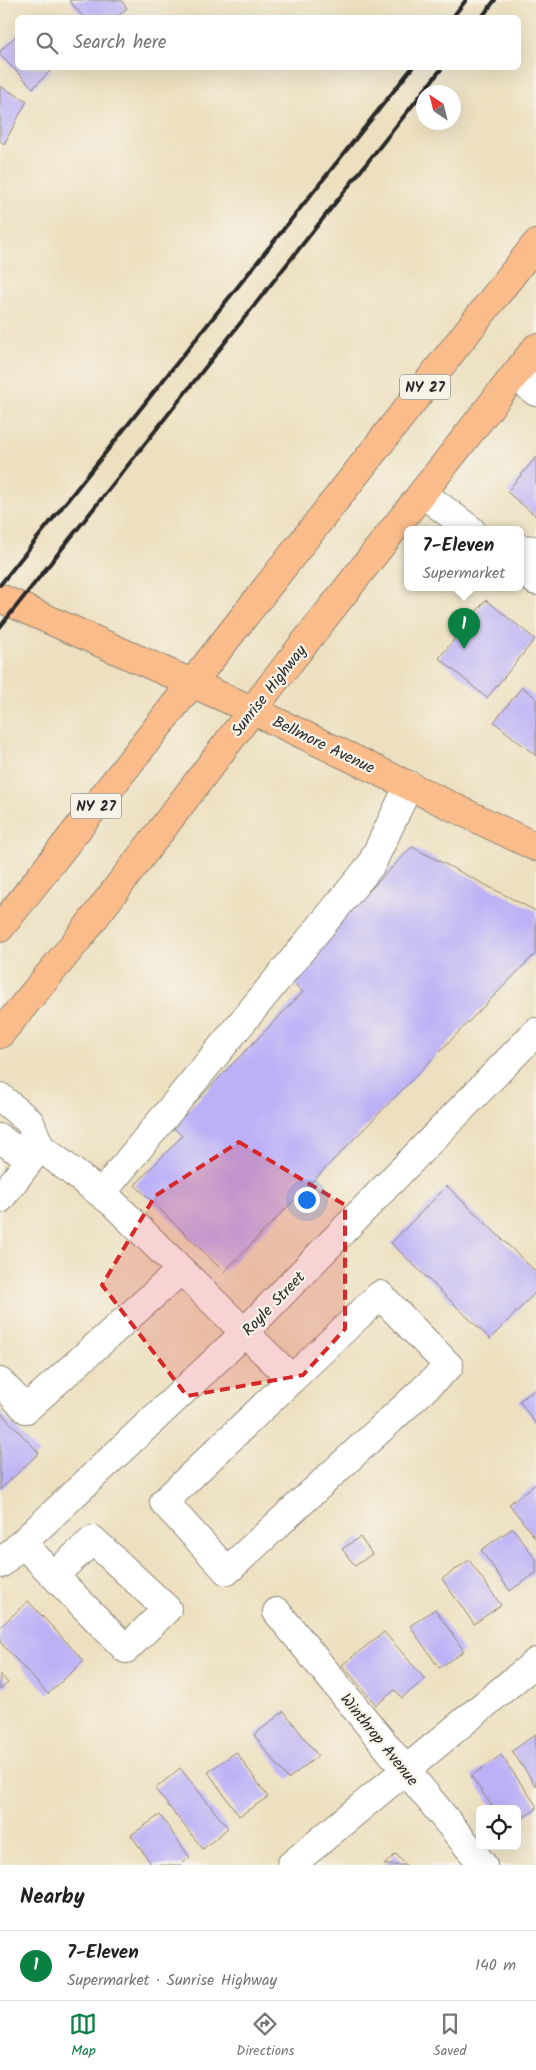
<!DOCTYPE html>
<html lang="en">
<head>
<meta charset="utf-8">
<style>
  body { margin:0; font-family:Kalam,sans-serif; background:#f2f2f2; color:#202124 }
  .controls { position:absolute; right:15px; bottom:15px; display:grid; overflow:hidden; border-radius:8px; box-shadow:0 5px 20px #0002 }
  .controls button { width:45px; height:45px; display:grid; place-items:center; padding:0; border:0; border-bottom:1px solid #e0e0e0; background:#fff; color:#202124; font:25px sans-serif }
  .compass { position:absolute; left:416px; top:85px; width:45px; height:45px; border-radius:50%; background:#fff; box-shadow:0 5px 20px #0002; rotate:325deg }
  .you { position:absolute; left:306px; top:1199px; width:18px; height:18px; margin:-12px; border:4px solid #fff; border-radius:50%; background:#1a73e8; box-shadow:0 0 0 8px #1a73e833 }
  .badge { display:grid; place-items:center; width:32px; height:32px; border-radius:50%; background:#0b8043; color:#fff; font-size:16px; font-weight:700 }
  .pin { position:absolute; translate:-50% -41px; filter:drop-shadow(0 1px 2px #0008) }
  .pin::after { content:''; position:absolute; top:26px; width:18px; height:15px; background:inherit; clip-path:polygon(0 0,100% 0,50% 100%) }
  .popup { position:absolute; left:404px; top:526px; width:120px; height:65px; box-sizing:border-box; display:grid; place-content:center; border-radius:8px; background:#fff; filter:drop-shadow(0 1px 4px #0005); font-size:16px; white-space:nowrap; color:#757577 }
  .popup b { font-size:19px; color:#202124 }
  .popup::after { content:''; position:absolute; left:50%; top:100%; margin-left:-10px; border:10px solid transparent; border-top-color:#fff }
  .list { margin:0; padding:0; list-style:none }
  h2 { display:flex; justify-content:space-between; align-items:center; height:65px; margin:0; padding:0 20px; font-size:21px }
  h2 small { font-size:16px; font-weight:400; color:#757577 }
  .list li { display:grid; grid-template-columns:32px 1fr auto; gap:15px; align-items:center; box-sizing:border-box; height:70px; padding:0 20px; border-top:1px solid #e0e0e0 }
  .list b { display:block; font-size:19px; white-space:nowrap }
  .list p { margin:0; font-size:16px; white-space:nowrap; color:#757577 }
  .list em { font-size:16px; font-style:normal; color:#757577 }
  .icon { flex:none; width:28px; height:28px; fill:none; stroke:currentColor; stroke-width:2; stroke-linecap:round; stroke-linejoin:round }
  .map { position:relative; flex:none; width:536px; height:1865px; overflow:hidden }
  .search { position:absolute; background:#fff; box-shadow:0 5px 20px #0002; left:15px; right:15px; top:15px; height:55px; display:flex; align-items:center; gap:12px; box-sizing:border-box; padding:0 18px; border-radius:8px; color:#757577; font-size:19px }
  .sheet { height:135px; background:#fff }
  nav { display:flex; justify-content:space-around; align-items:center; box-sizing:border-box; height:70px; border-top:1px solid #e0e0e0; background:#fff; font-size:14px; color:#757577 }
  nav a { display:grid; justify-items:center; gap:2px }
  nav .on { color:#0b8043 }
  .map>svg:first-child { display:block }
  .building { fill:#bcb0f7 }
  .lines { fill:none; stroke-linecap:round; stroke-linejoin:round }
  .minor-casing { stroke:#8c8676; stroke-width:30 }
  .major-casing { stroke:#8c8676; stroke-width:30 }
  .highway-casing { stroke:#8c8676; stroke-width:30 }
  .minor { stroke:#fff; stroke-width:28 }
  .major { stroke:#fabc8b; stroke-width:28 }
  .highway { stroke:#fabc8b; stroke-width:28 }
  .rail { stroke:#2b2b2b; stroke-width:4 }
  .marked { fill:#d62828; fill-opacity:0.2; stroke:#d62828; stroke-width:4; stroke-dasharray:10 6; stroke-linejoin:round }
  .labels { text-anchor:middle; stroke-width:4.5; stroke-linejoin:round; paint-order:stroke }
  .shield { fill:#f7f3e8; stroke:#686764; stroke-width:1 }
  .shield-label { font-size:15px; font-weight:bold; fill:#2b2b2b }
  .street-label { font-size:16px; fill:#2b2b2b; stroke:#f7f3e8 }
</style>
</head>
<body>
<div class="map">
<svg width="536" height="1865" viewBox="0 0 536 1865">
  <rect width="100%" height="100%" fill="#f7f3e8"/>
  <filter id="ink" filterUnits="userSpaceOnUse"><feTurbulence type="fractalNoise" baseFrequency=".02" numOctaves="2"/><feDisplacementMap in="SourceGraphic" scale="10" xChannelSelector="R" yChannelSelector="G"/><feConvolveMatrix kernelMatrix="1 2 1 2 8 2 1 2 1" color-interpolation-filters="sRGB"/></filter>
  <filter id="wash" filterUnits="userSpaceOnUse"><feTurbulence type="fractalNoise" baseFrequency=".0096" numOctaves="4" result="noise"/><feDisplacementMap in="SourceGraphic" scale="20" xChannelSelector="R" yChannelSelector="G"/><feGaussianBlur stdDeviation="1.12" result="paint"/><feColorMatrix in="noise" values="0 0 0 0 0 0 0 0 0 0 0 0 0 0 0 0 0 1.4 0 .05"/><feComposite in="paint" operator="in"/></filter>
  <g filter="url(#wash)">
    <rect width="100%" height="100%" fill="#ede0c0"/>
    <g id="blocks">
      <path class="building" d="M69 0H121L127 8 116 18H84Z
        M18 34V68H53L33 88 0 55V51Z
        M0 86 27 101 4 144 0 141Z
        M536 457V516L507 492Z
        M486 600 535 639 487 698 439 658Z
        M522 687 536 698V756L494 722Z
        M412 847 536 911V953L224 1272 135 1185 182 1136 172 1126 303 992 286 976Z
        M447 1186 536 1272V1292L490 1339 391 1243Z
        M536 1389V1424L519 1401Z
        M0 1412 39 1453 0 1490Z
        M536 1484V1539L509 1504Z
        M513 1528 536 1560V1573L510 1591 481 1550Z
        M360 1537 372 1554 355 1566 342 1549Z
        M469 1560 501 1605 474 1624 442 1579Z
        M28 1601 84 1661 48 1694 0 1642V1627Z
        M435 1609 464 1651 439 1668 410 1626Z
        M384 1632 425 1679 402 1698 395 1690 376 1705 342 1665Z
        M0 1674 8 1683 0 1690Z
        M284 1711 318 1756 288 1779 254 1735Z
        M536 1734V1786L512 1751Z
        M236 1752 268 1797 239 1816 208 1772Z
        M501 1755 536 1805V1809L517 1822V1809H494L471 1776Z
        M180 1768 228 1828 203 1849 155 1789Z
        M160 1815 190 1858 180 1865H152L131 1835Z
        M396 1854 406 1865H384Z"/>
    </g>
  </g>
  <g filter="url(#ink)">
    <use href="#blocks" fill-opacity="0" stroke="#8c8676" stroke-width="1"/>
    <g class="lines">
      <defs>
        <path id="minor" d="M515 375 536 392
          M422 493 471 530
          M520 549 536 550
          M520 568 536 581
          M0 1097 30 1122 40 1147 112 1202 292 1379 380 1295 449 1366 227 1571 164 1502 292 1379
          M0 1138 13 1148 40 1147
          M101 1194 371 865 409 785
          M0 1199 40 1147
          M0 1382 26 1409 181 1270
          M22 1543 126 1649 167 1609 93 1540 54 1575
          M0 1564 231 1346 536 1032
          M277 1612 483 1865
          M291 1865 536 1662"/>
        <path id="major" d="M0 598 252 710 536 847"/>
        <path id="highway" d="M0 928 536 244
          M0 1034 79 938 273 683 536 348"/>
      </defs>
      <use href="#minor" class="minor-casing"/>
      <use href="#major" class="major-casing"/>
      <use href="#highway" class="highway-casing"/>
      <use href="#minor" class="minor"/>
      <use href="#major" class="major"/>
      <use href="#highway" class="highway"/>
      <path class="rail" d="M452 18 466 0
        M481 18 495 0
        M0 585 412 68
        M0 627 442 68"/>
    </g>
  </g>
  <path class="marked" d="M239 1142 345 1205V1329L303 1375 187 1396 102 1285 155 1196Z"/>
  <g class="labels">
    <g class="shield">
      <rect x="400" y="374.5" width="50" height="25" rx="4"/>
      <rect x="71" y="793.5" width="50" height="25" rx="4"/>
    </g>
    <g class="shield-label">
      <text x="425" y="392">NY 27</text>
      <text x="96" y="811">NY 27</text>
    </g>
    <g class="street-label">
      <text transform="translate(268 690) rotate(-52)" y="6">Sunrise Highway</text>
      <text transform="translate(324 744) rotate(26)" y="6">Bellmore Avenue</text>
      <text transform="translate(273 1303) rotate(-46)" y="6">Royle Street</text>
      <text transform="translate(380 1739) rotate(51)" y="6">Winthrop Avenue</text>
    </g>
  </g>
</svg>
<div class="controls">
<button><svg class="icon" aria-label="locate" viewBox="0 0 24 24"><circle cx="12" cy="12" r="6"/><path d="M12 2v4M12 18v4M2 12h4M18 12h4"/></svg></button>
</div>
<svg class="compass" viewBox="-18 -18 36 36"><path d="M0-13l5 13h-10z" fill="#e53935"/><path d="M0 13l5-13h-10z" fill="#757577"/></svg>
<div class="you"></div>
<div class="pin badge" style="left:464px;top:649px">1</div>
<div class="popup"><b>7-Eleven</b>Supermarket</div>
<div class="search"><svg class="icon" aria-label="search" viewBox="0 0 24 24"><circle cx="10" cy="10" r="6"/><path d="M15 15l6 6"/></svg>Search here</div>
</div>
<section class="sheet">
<h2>Nearby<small></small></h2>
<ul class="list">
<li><span class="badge">1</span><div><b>7-Eleven</b><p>Supermarket · Sunrise Highway</p></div><em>140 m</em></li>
</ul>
</section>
<nav>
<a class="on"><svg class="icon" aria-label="map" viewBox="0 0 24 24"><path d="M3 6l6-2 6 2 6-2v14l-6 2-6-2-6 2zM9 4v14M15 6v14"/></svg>Map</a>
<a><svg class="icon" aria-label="directions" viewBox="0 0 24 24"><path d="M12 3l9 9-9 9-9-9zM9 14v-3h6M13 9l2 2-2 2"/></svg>Directions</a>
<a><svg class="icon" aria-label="saved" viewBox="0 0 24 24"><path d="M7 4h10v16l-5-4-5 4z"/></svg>Saved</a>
</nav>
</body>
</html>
